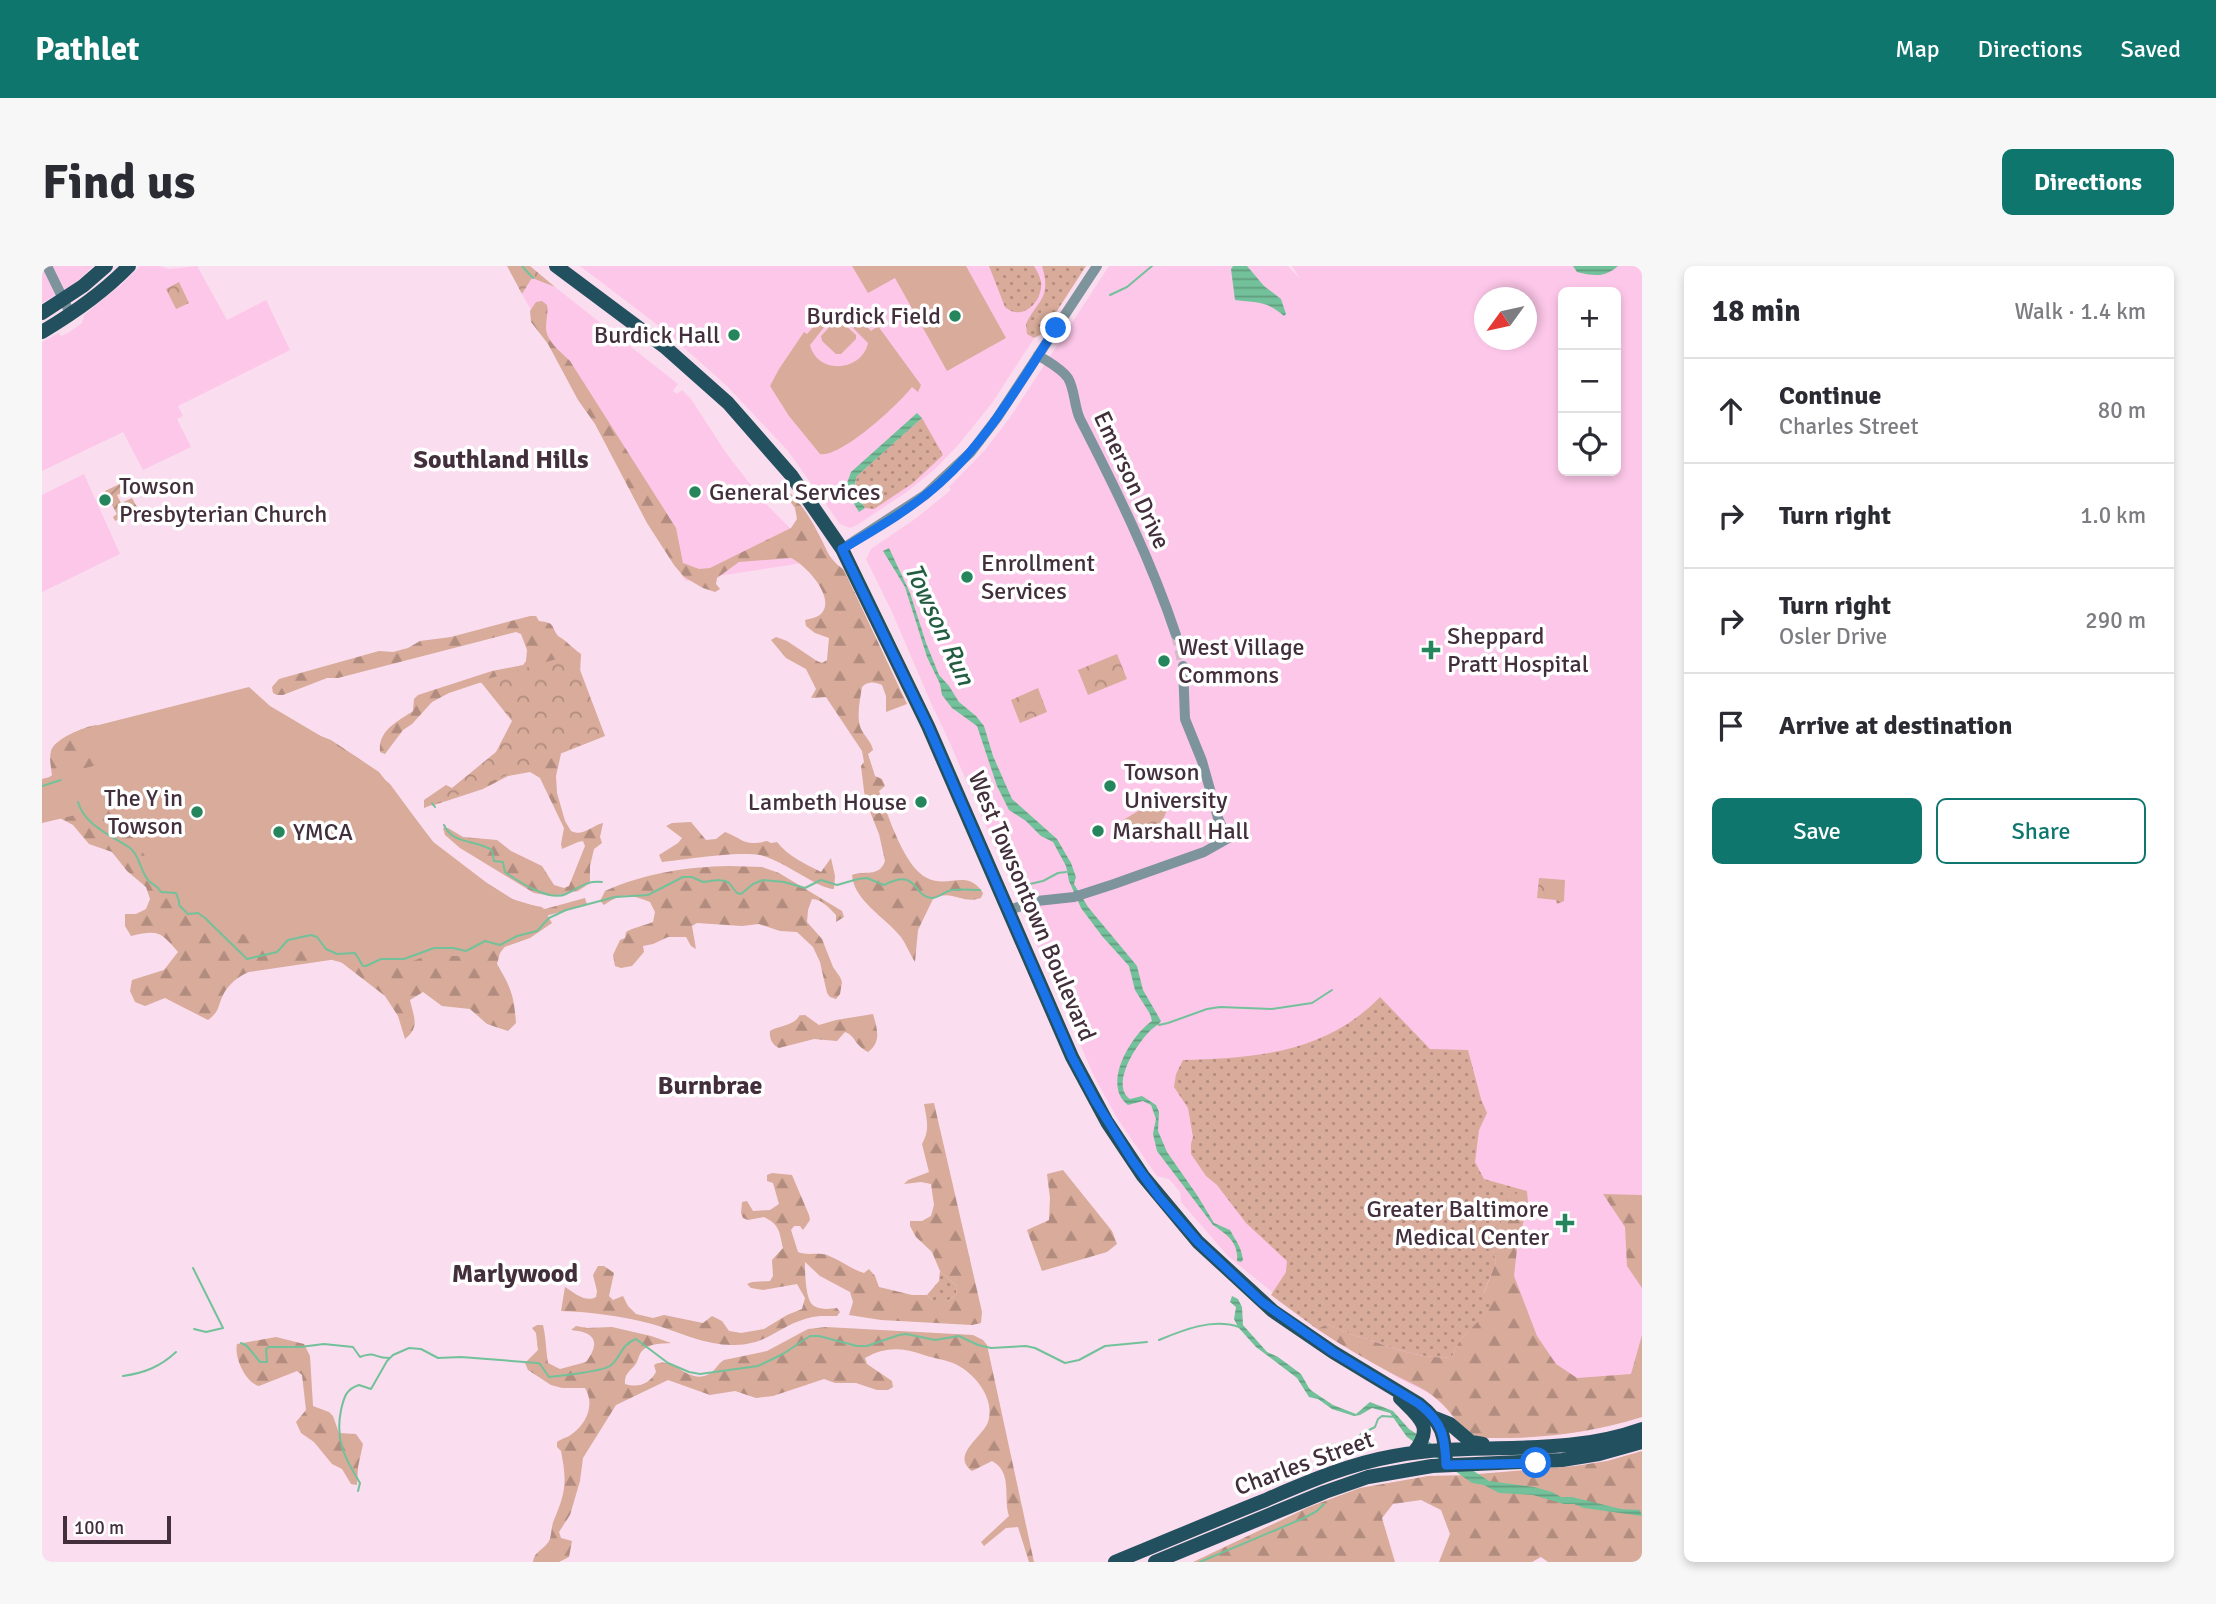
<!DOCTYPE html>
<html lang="en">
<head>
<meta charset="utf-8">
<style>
  body { margin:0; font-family:Signika,sans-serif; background:#f7f7f7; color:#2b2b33 }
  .controls { position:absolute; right:21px; top:21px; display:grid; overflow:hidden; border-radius:10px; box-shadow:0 4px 10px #0003 }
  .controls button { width:63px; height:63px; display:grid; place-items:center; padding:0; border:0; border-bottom:2px solid #e1e1e2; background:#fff; color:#2b2b33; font:35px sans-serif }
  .compass { position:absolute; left:1432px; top:21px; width:63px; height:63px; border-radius:50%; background:#fff; box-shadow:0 4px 10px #0003; rotate:237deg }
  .scale { position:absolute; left:21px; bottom:18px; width:108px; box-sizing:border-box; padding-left:7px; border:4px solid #422f3b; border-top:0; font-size:19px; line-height:24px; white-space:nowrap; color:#422f3b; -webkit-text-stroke:5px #fff; paint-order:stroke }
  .stop { position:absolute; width:21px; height:21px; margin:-16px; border:5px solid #1a73e8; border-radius:50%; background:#fff }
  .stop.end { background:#1a73e8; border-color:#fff; box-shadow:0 2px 7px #0008 }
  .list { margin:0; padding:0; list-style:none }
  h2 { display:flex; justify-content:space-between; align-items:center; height:91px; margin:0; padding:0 28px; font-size:30px }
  h2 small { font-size:23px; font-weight:400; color:#7c7c81 }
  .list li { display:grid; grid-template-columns:46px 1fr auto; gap:21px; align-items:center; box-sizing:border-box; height:105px; padding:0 28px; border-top:2px solid #e1e1e2 }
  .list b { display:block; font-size:26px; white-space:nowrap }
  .list p { margin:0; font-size:23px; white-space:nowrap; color:#7c7c81 }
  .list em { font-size:23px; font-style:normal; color:#7c7c81 }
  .actions { display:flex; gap:14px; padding:21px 28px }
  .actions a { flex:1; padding:16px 0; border:2px solid #0f766e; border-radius:10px; text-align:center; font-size:24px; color:#0f766e }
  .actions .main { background:#0f766e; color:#fff }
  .icon { flex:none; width:38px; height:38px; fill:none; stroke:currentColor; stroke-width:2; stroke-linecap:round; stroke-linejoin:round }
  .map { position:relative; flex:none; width:1600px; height:1296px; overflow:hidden; border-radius:10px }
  header { display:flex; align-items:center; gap:42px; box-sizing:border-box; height:98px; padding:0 35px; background:#0f766e; color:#fff }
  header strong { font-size:33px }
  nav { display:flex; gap:38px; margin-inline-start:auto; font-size:24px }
  .intro { display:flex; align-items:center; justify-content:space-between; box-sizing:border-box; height:168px; padding:0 42px }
  h1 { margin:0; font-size:49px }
  .button { padding:18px 32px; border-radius:10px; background:#0f766e; color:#fff; font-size:24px; font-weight:700 }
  main { display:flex; gap:42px; padding:0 42px }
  aside { flex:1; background:#fff; border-radius:10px; box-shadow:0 4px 10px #0003 }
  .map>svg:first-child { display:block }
  .built { fill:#fdc7e9; fill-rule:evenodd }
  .grass { fill:url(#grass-dots) }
  .forest { fill:url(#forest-firs) }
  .park { fill:url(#park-crowns) }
  .garden { fill:url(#garden-furrows) }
  .pitch { fill:#d8ab9a; fill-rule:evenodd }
  .water { fill:url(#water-rules) }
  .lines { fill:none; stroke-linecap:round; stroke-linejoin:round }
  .stream { stroke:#73c19a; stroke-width:2 }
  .minor-tunnel { stroke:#d5baca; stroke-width:10; stroke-dasharray:10 5; stroke-linecap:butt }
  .minor { stroke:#7d949c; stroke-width:10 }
  .major { stroke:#23505e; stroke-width:14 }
  .route { stroke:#1a73e8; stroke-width:9 }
  .poi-dot { fill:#25855d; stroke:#fff; stroke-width:2.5 }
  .labels { text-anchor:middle; stroke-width:7; stroke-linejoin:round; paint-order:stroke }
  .poi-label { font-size:24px; fill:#422f3b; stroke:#fff; text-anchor:start }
  .street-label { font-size:24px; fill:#422f3b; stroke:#fff }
  .neighbourhood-label { font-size:26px; font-weight:bold; fill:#422f3b; stroke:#fff }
  .water-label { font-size:26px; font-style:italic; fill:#225d42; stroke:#fff }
</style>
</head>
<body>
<header>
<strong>Pathlet</strong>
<nav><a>Map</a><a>Directions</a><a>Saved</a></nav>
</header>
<div class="intro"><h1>Find us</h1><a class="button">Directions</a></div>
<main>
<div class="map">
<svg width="1600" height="1296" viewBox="0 0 1600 1296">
  <defs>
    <pattern id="grass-dots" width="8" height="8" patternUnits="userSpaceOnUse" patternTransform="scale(1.75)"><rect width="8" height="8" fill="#d8ab9a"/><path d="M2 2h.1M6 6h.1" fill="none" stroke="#b18c7f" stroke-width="1.8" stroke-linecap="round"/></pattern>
    <pattern id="forest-firs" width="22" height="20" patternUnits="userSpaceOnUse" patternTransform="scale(1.75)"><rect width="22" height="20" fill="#d8ab9a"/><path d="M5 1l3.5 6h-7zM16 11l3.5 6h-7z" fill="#b18c7f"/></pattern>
    <pattern id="park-crowns" width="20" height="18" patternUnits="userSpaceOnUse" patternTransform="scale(1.75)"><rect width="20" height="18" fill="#d8ab9a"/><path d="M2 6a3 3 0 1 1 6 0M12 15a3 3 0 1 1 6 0" fill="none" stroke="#b18c7f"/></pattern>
    <pattern id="garden-furrows" width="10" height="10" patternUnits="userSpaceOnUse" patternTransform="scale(1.75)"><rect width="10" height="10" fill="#d8ab9a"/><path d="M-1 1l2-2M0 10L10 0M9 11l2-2" fill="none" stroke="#b18c7f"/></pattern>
    <pattern id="water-rules" width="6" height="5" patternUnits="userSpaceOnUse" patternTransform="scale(1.75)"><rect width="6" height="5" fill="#73c19a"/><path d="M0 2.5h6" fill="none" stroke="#609d7f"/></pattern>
  </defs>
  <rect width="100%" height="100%" fill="#faddee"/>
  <path class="built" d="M0 0H51L31 19 0 37Z
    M98 0H118L127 3 155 0 185 54 224 34 248 84 136 140 141 150 135 153 149 181 101 204 81 166 0 205V76L17 67 19 70 26 67 40 57 42 49 80 18Z
    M538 0H1039L950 137 917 178 893 203 866 225 815 259 808 262 798 258 746 185 685 120 621 63Z
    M1067 0H1246L1258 13 1250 0H1600V1147L1490 1171 1460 1172 1417 1159 1408 1145 1387 1127 1358 1113 1252 1044 1186 990 1139 936 1138 926 1127 913 1115 910 1075 852 1051 808 907 475 889 437 850 346 824 293 829 283 873 253 909 224 907 221 943 184 969 150ZM1521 26H1574V205H1521ZM1442 32H1484V74H1442Z
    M490 12 513 21 636 118 631 125 635 128 640 124 649 133 684 187 722 236 780 294 644 315 480 28Z
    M42 208 78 288 0 326V229Z"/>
  <path class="grass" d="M947 0H992C995 5 998 10 999 16 1001 36 980 56 963 41Z
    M1000 0H1044L1000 68 992 72 985 68 984 58C995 34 1010 33 1000 0Z
    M880 152 901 189 871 217 832 243 823 242C815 230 811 224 815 210Z
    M1338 731 1388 783 1426 784 1439 833 1445 847 1437 864 1433 896 1442 913 1485 925 1486 937 1469 925 1451 984 1454 996 1442 1026 1450 1038C1439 1058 1416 1069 1410 1091 1375 1094 1346 1079 1312 1069 1303 1066 1295 1064 1286 1058L1275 1063 1229 1029 1244 1006 1245 995 1204 957 1175 919 1164 910 1149 888V878L1151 871 1146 842 1132 821 1134 808 1141 794C1214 792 1284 787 1338 731Z
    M898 1005 915 1020 914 1029 905 1035H891L885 1029 897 1015Z"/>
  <path class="forest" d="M500 35 505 39C507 48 502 59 505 68 509 79 520 87 528 95L634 262 641 297 657 303 668 302 749 262 755 253 753 242 742 227 749 228C760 239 769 253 776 267 787 286 783 289 802 304L865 438 844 446V430L840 419C833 416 826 415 820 421 818 434 814 451 819 463 823 471 829 475 831 484L826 488 833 510 840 513 843 520 837 525C846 549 862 601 885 612 907 623 925 602 941 627L939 632C919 639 910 622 891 633L876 664 873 696C868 688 864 678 859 671 843 651 812 635 810 609 822 604 837 612 843 595L837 568 823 533 819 500 822 496 820 485 784 431 769 432 774 423 764 403 744 392 729 374 734 371 745 375 775 395 780 397 785 394 787 372 773 367 764 360 763 354C768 353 776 351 779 348 795 332 763 298 749 292L697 296 675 312 674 318 678 323 673 326 661 322 642 311 632 299 605 257 553 158 536 134 506 78 489 56 488 45 494 36Z
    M488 350H494L497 355C514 357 508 359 516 370 525 375 530 382 539 388L538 407 437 417 407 427 390 436 370 458 361 464 343 488 338 486C336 464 355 456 371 445L372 433 376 429 450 405 481 399 484 395 485 384 479 368 474 366 296 412H285L241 429H235L231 427 230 421 237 413 337 385 351 386 366 382 378 375 409 371Z
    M54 459 64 465 59 499 1 517 10 509C9 501 7 493 9 485 12 473 42 461 54 459Z
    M268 466 289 474 337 506 403 591 470 633 503 643 543 632 545 639 507 649 465 678 458 687 455 698C469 722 472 729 474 757L466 765 445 758 428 743 400 740 381 726 368 734C372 752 378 761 363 773L356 750 343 730 295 693 207 706C196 710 186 719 181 729 175 742 178 745 166 754L123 732 103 740 93 736 88 725 90 714 122 704 136 686C118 665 116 664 89 670L83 660V648H94L104 643 108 633 104 621 85 605 70 586 47 578 31 559 10 548Z
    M514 486 519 488 514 510 515 527 523 555 529 565C541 571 549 560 561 557L558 571 560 577 552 583 548 600V617L536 625 510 630 492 627 418 582 403 569 401 562H406L421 571 455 574 469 585 500 600 512 619 522 622 527 620 543 580 541 575 536 576 520 583 519 578 522 562 498 512 488 506 466 510 441 523 389 540 392 535Z
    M649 556 664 574 674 573 683 566C702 573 701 581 725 575L729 577 735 576C747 591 762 597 779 606L789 592 793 610 792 623C776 623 741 594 718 589 694 585 646 593 620 596L617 589 636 577 640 572 624 560 630 557Z
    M687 600 720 601 737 607 800 645 802 651 794 656V649C787 642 780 633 770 633L766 644 765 656 780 673 791 701 798 711 800 716 798 728 794 733 788 731 785 727 778 696 771 681 755 666 738 665 717 658 700 660 655 657 650 660 654 683 649 680 644 671H626L611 678 601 680 602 686 590 700 579 702 573 700 571 689 578 674 583 672 584 666C592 661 602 660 611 656L613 646 608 636C586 628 582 626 562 639L558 635 563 625C603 607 644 601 687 600Z
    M831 748C835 762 840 776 826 786 812 779 813 769 803 766L795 775 772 773 737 782C730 779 727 772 728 765 736 760 747 760 754 754 761 747 753 750 763 749L777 759 794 754Z
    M892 837 940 1046 939 1057 930 1059 839 1054 807 1049 811 1036 808 1026 778 1010 763 996C763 1004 763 1035 772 1040 779 1044 788 1043 795 1042L798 1046 795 1050C785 1050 773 1049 763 1053 736 1061 726 1078 693 1079 665 1080 637 1066 610 1058 581 1050 549 1046 519 1045L523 1021C532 1027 544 1037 554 1031L555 1025 551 1009 556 1000H562L572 1007 567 1030 571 1034 581 1030 586 1040 594 1048 611 1052 622 1049 661 1057 670 1050 680 1055 687 1065 699 1067 722 1063 745 1049 760 1043 763 1032 755 1018 721 1024 709 1022 705 1018 710 1016 728 1015 731 1010 730 994 741 982C737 965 738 959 722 951L706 954 701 952 699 947 700 936 705 935 711 945 728 944 737 938 731 917 725 915V909L730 907 750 909 767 949 768 954 761 964 758 960H752L749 964 756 986C766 990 775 986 785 989 798 994 809 1003 822 1007L827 1003 833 1010 837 1021 870 1029H885L891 1035H905L914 1029 915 1020 898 1005 890 986 874 971 868 960V955H880L889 950 892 939 889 918 879 916 862 918 866 914 887 906 880 878C888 864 885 854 882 838Z
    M1021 904 1070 965 1075 978 1065 986 1000 1005 985 964 1007 954 1008 932 1005 908Z
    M1469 924 1486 937 1475 983 1472 1010 1495 1070 1514 1098 1535 1112 1589 1108 1600 1069V1151C1545 1168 1497 1173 1439 1172 1419 1166 1411 1147 1396 1134 1383 1122 1364 1115 1349 1107 1323 1093 1299 1079 1275 1063L1286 1058C1295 1064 1303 1066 1312 1069 1345 1079 1375 1094 1410 1091 1416 1069 1439 1058 1449 1038L1442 1027 1454 996 1451 984Z
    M1561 928 1600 929V1022L1585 1000 1583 961Z
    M495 1059H501C504 1072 504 1085 506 1097L518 1103 544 1096C559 1076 553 1066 529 1064L534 1060 545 1062 570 1061 609 1070 629 1077C618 1078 604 1077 598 1088 596 1092 596 1095 593 1099 588 1105 582 1108 583 1118 597 1122 607 1118 614 1106L612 1099C630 1088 645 1118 665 1109 673 1106 675 1098 682 1094L725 1085 766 1063 784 1061 931 1069 941 1074 945 1079 992 1296H987L976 1261 964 1262 942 1280 939 1276 967 1250C961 1232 971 1206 950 1195L930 1205C908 1189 941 1171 946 1156 954 1132 931 1105 911 1097 901 1093 889 1092 879 1088 859 1081 842 1081 823 1092L825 1098 850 1115 851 1121 846 1124H835L814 1117H793L782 1113 731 1130 714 1132 693 1125 668 1129 626 1114 574 1139 541 1192 538 1215 528 1249 517 1266 519 1272 530 1275 527 1291 517 1296H491C492 1285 502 1284 507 1275 510 1269 509 1260 512 1254 524 1225 525 1216 519 1185L515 1181V1176C520 1172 525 1172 530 1168 545 1157 553 1138 543 1122H520L509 1119 486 1104 483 1097 496 1084 494 1067 490 1062Z
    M234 1071 262 1078 268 1090 271 1140 287 1146 291 1150 297 1167 314 1168 321 1178 316 1201 315 1219 309 1218 300 1203 290 1198 272 1176 259 1167 254 1156 264 1144 260 1109 255 1105 217 1120C203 1116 192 1091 195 1078Z
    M1600 1185V1296H1506L1499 1291 1490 1296H1397L1408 1268 1399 1244 1379 1234 1351 1238 1340 1252 1353 1296H1151L1267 1241 1318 1222 1386 1210 1424 1209 1533 1200 1565 1195Z"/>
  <path class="park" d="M465 0H488L513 21 490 12 480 28Z
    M137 16 147 37 134 43 124 23Z
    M532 388 563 470 382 542V534L404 519 410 522 454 486 470 455 438 415Z
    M1075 388 1085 413 1046 429 1036 404Z
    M996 422 1005 446 978 457 969 434Z
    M1122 530H1126C1128 555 1109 572 1085 567L1081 554Z
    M1497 612 1523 614 1522 635 1515 638 1514 634 1495 632Z"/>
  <path class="garden" d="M82 216 86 224 75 229 79 237 90 232 96 243 73 255 71 251 75 248 70 239 71 237 63 225Z"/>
  <path class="pitch" d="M810 0H924L964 72 905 105 853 12 826 27Z
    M809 43 829 65 836 60 879 119 876 126 870 121C857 138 799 192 778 188L747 150 728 120 737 103 762 66 765 68 787 44ZM795 45 799 46 800 51 826 77C820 106 775 109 768 79Z
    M793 55H799L814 69V73L799 88H794L780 75 779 70Z
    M207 421 228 440 316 492 348 518 390 575 445 617 477 637 500 641 510 657 488 672 434 691 387 689 360 699 332 705 294 695 172 660 139 635 108 600 76 539 0 557V513L55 499 37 464Z"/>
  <path class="water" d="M1191 0H1205L1222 20 1239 33 1244 48 1242 50C1223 34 1216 37 1193 34L1189 3Z
    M1531 0H1576C1563 12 1551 10 1535 6Z
    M875 147 880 152 815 210C810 224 815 230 823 242L817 246 806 228 804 220 809 206Z
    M847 282 868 327 884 377 897 409 907 420 917 436 934 450 942 460 951 490 970 533 1015 573 1029 597 1034 611 1032 618 1046 641 1095 700 1101 724 1119 755C1116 760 1111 761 1107 766 1094 779 1068 819 1088 833L1100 830 1114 839 1117 846 1116 865 1125 886 1155 929 1172 957 1188 964C1194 976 1199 979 1201 994L1199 996 1195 995C1197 976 1184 968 1171 959L1115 885 1111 868 1114 853 1109 839 1101 835 1086 839C1059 819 1089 769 1110 755L1108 748 1093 724 1087 700 1060 670 1039 642 1027 615 1024 600 1011 576 999 570 984 555 967 544 955 520 935 460 910 442 900 429 898 418 885 391 863 321 841 285Z
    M1190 1030 1196 1033 1200 1041 1201 1059 1225 1086 1236 1091 1259 1108 1267 1122 1270 1125 1291 1139 1314 1148 1328 1136 1351 1145 1367 1163 1447 1215 1492 1221 1510 1226 1519 1231H1530L1579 1243 1598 1244 1600 1250 1542 1242 1532 1238H1522L1491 1229 1457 1227 1442 1219 1430 1217 1365 1171 1348 1147 1330 1142 1318 1149 1312 1150 1290 1143 1276 1133 1267 1131 1255 1112 1214 1081 1196 1061 1192 1053 1194 1041 1188 1036Z"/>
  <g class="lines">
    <path class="stream" d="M480 0 491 12
      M1068 29 1085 21 1110 0
      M0 520 19 514
      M36 536C42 559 70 570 88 582 99 591 98 606 107 615 112 620 115 619 119 626L134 627 137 635V639L146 648 156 647 163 652 205 693 235 686 246 674 269 669 275 671 284 683 295 688 313 687 321 700H324L339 693H362L392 682H411L424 685 443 675 458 679 475 670 495 665 507 652 524 644 573 631 606 629 641 611H650L661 616 676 614 683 615 687 617 695 627 699 628 711 618 721 614 742 616 763 622 779 614 795 619 816 613 825 612 842 619C877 601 870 631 890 632 897 632 903 625 910 624 919 623 929 624 938 624
      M390 537 393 541
      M402 559C411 579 433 573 450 584L452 595 461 596 463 606C477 616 508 636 524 628 538 622 544 614 560 616
      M979 620 1001 615 1016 607 1024 606
      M1117 759 1126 757 1165 743 1178 741 1230 743 1270 737 1290 724
      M151 1002 181 1062 164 1066 152 1063
      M1117 1074C1141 1064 1170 1052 1197 1061
      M199 1077 205 1080 218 1096H225L224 1083 227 1081H258L282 1078 311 1081 318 1091C335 1085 331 1092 347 1092
      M81 1110C102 1107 118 1101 134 1086
      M1303 1189 1319 1168 1333 1161 1336 1153 1340 1150 1353 1151
      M316 1225 318 1217C302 1191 293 1174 299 1144 302 1131 304 1123 317 1119L329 1123 345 1095 351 1089 367 1082 379 1083 396 1092 419 1091 495 1097 498 1098 507 1111C518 1110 561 1105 568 1100 579 1092 579 1078 594 1073L626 1097 647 1106 658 1108 716 1100 741 1088 768 1070H777L815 1080H825L857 1069 864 1068 893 1074 917 1070 936 1079 949 1082 984 1080 993 1082 1023 1097 1037 1094 1063 1080 1105 1076
      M1158 1296 1262 1252 1275 1245 1282 1238"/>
    <path class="minor-tunnel" d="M1134 369 1141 400"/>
    <path class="minor" d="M5 0 29 49
      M996 89C1006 96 1019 102 1026 112 1033 124 1032 140 1038 153 1074 223 1109 294 1134 369
      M800 283 883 229 929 186 955 152 1055 0
      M967 644 995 635 1032 631 1072 618 1162 586 1185 573 1176 552 1160 495 1143 453 1141 400"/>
    <path class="major" d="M514 0 624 82 686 137 749 209 800 283 886 460 1030 791 1065 856 1101 910 1156 976 1231 1045 1291 1086 1377 1138C1401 1157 1403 1170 1404 1199
      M0 47 41 20 64 0
      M0 66C32 47 61 27 87 0
      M1358 1132C1377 1151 1393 1161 1372 1186
      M1393 1152 1408 1158 1429 1176 1441 1178
      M1073 1296C1122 1276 1171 1255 1221 1235 1263 1217 1306 1198 1352 1190 1436 1174 1516 1193 1600 1163
      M1113 1296 1283 1226 1326 1211 1390 1200 1520 1194 1557 1188 1600 1176"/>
  </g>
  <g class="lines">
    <path class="route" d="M1014 62C979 115 947 173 898 217 869 243 834 263 800 283L886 460 1030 791 1054 836 1090 894 1117 931 1156 976 1220 1036 1291 1086 1377 1138C1401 1157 1403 1170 1404 1199L1494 1197"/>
  </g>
  <g class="poi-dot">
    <circle cx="913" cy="50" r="7"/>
    <circle cx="692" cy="69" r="7"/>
    <circle cx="653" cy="226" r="7"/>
    <circle cx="63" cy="234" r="7"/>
    <circle cx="925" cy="311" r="7"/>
    <path d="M1385.5 373.5h7v7h7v7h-7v7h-7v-7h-7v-7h7z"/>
    <circle cx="1122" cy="395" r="7"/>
    <circle cx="1068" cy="520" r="7"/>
    <circle cx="879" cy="536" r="7"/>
    <circle cx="155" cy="546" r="7"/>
    <circle cx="1056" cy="565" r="7"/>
    <circle cx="237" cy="566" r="7"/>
    <path d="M1519.5 946.5h7v7h7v7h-7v7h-7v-7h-7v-7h7z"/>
  </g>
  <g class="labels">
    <g class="poi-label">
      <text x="899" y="58" text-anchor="end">Burdick Field</text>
      <text x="678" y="77" text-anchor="end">Burdick Hall</text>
      <text x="77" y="228">Towson<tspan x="77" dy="28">Presbyterian Church</tspan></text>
      <text x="667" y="234">General Services</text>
      <text x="939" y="305">Enrollment<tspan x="939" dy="28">Services</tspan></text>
      <text x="1405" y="378">Sheppard<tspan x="1405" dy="28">Pratt Hospital</tspan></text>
      <text x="1136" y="389">West Village<tspan x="1136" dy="28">Commons</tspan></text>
      <text x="1082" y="514">Towson<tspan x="1082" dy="28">University</tspan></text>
      <text x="141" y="540" text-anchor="end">The Y in<tspan x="141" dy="28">Towson</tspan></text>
      <text x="865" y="544" text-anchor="end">Lambeth House</text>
      <text x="1070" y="573">Marshall Hall</text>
      <text x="251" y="574">YMCA</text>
      <text x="1507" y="951" text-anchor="end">Greater Baltimore<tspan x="1507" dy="28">Medical Center</tspan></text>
    </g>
    <g class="street-label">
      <text transform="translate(1090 214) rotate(65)" y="8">Emerson Drive</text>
      <text transform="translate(990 640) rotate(67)" y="8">West Towsontown Boulevard</text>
      <text transform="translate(1262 1197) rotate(-20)" y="8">Charles Street</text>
    </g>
    <g class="neighbourhood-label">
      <text x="459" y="202">Southland Hills</text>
      <text x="668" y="828">Burnbrae</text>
      <text x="473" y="1016">Marlywood</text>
    </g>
    <g class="water-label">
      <text transform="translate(898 358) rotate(65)" y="9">Towson Run</text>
    </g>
  </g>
</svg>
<div class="controls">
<button>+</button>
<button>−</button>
<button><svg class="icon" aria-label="locate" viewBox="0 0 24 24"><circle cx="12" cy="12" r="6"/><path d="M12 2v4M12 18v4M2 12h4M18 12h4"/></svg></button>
</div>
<svg class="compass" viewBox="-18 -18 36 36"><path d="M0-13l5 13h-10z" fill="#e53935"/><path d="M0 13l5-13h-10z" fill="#7c7c81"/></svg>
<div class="scale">100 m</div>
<div class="stop" style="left:1494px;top:1197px"></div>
<div class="stop end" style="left:1014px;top:62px"></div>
</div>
<aside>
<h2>18 min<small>Walk · 1.4 km</small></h2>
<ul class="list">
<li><svg class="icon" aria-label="ahead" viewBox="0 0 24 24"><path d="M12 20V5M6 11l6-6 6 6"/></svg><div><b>Continue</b><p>Charles Street</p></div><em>80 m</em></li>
<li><svg class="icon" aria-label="right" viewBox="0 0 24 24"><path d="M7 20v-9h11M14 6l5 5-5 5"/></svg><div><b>Turn right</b></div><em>1.0 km</em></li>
<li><svg class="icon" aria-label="right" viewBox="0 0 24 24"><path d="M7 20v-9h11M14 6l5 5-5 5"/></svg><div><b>Turn right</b><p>Osler Drive</p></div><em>290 m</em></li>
<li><svg class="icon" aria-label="arrive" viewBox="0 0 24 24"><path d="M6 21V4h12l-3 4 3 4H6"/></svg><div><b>Arrive at destination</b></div></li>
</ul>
<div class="actions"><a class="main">Save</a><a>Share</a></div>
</aside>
</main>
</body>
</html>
